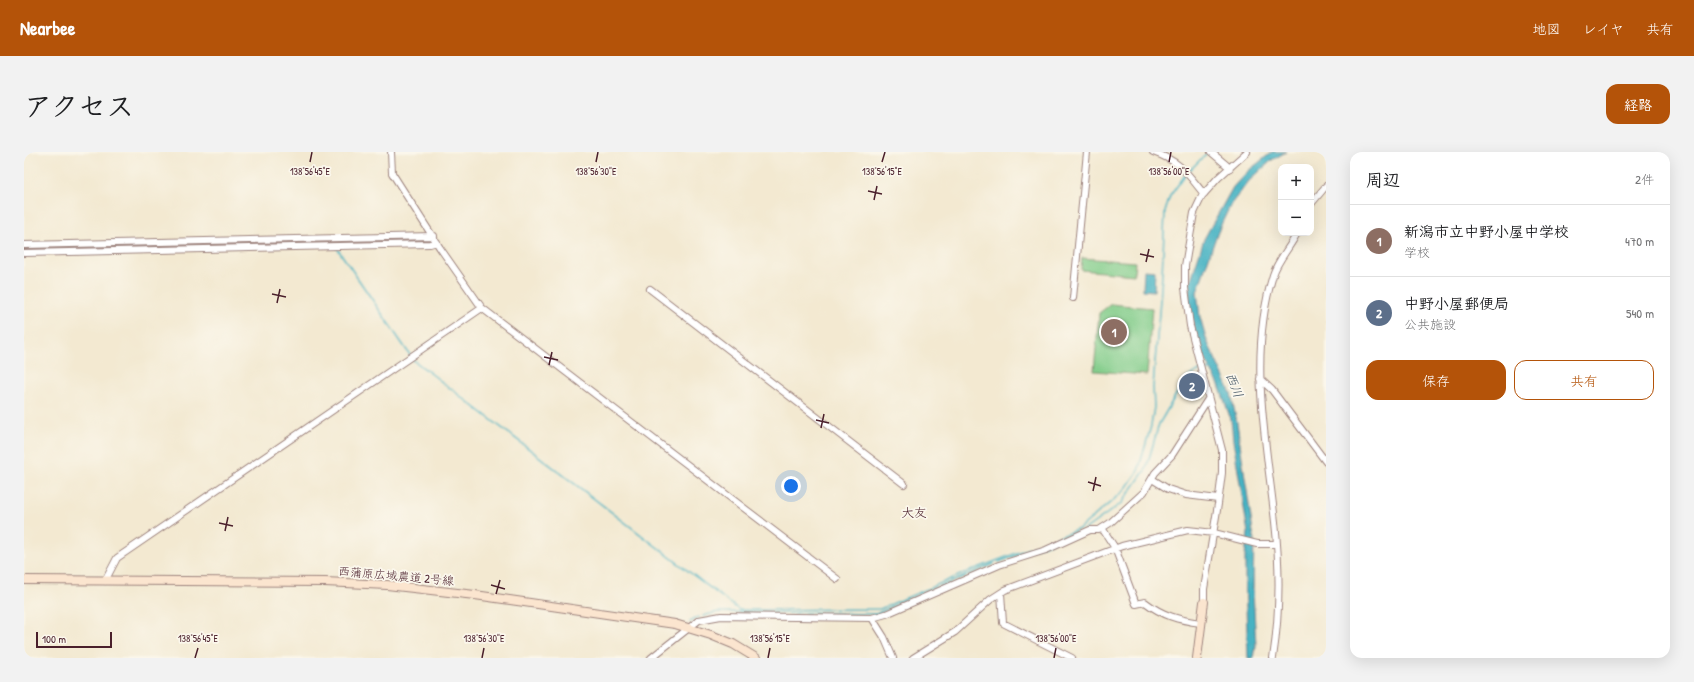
<!DOCTYPE html>
<html lang="ja">
<head>
<meta charset="utf-8">
<style>
  body { margin:0; font-family:"Patrick Hand","Klee One",sans-serif; background:#f2f2f2; color:#202124 }
  .controls { position:absolute; right:12px; top:12px; display:grid; overflow:hidden; border-radius:8px; box-shadow:0 4px 16px #0002 }
  .controls button { width:36px; height:36px; display:grid; place-items:center; padding:0; border:0; border-bottom:1px solid #e0e0e0; background:#fff; color:#202124; font:20px sans-serif }
  .scale { position:absolute; left:12px; bottom:10px; width:76px; box-sizing:border-box; padding-left:4px; border:2px solid #4a1f2b; border-top:0; font-size:11px; line-height:14px; white-space:nowrap; color:#4a1f2b; -webkit-text-stroke:3px #fbf7ec; paint-order:stroke }
  .you { position:absolute; left:767px; top:334px; width:14px; height:14px; margin:-10px; border:3px solid #fff; border-radius:50%; background:#1a73e8; box-shadow:0 0 0 6px #1a73e833 }
  .badge { display:grid; place-items:center; width:26px; height:26px; border-radius:50%; background:#b45309; color:#fff; font-size:13px; font-weight:700 }
  .pin { position:absolute; translate:-50% -50%; border:2px solid #fff; box-shadow:0 1px 4px #0006 }
  .list { margin:0; padding:0; list-style:none }
  h2 { display:flex; justify-content:space-between; align-items:center; height:52px; margin:0; padding:0 16px; font-size:17px }
  h2 small { font-size:13px; font-weight:400; color:#757577 }
  .list li { display:grid; grid-template-columns:26px 1fr auto; gap:12px; align-items:center; box-sizing:border-box; height:72px; padding:0 16px; border-top:1px solid #e0e0e0 }
  .list b { display:block; font-size:15px; white-space:nowrap }
  .list p { margin:0; font-size:13px; white-space:nowrap; color:#757577 }
  .list em { font-size:13px; font-style:normal; color:#757577 }
  .actions { display:flex; gap:8px; padding:12px 16px }
  .actions a { flex:1; padding:9px 0; border:1px solid #b45309; border-radius:12px; text-align:center; font-size:14px; color:#b45309 }
  .actions .main { background:#b45309; color:#fff }
  .map { position:relative; flex:none; width:1302px; height:506px; overflow:hidden; border-radius:12px }
  header { display:flex; align-items:center; gap:24px; box-sizing:border-box; height:56px; padding:0 20px; background:#b45309; color:#fff }
  header strong { font-size:19px }
  nav { display:flex; gap:22px; margin-inline-start:auto; font-size:14px }
  .intro { display:flex; align-items:center; justify-content:space-between; box-sizing:border-box; height:96px; padding:0 24px }
  h1 { margin:0; font-size:28px }
  .button { padding:10px 18px; border-radius:12px; background:#b45309; color:#fff; font-size:14px; font-weight:700 }
  main { display:flex; gap:24px; padding:0 24px }
  aside { flex:1; background:#fff; border-radius:12px; box-shadow:0 4px 16px #0002 }
  .map>svg:first-child { display:block }
  .grass { fill:#81cc89; stroke:#66765a }
  .water { fill:#46b2c3; stroke:#486877 }
  .lines { fill:none; stroke-linecap:round; stroke-linejoin:round }
  .stream { stroke:#46b2c3; stroke-width:1.5 }
  .street-casing { stroke:#9e847e; stroke-width:8 }
  .secondary-casing { stroke:#9e847e; stroke-width:10 }
  .street { stroke:#fff; stroke-width:6 }
  .secondary { stroke:#fbe5cf; stroke-width:8 }
  .ticks { fill:none; stroke:#4a1f2b; stroke-width:1.5 }
  .labels { text-anchor:middle; stroke-width:3.5; stroke-linejoin:round; paint-order:stroke }
  .street-label { font-size:12px; fill:#4a1f2b; stroke:#fbf7ec }
  .water-label { font-size:13px; font-style:italic; fill:#485a68; stroke:#fbf7ec }
  .neighbourhood-label { font-size:13px; fill:#4a1f2b; stroke:#fbf7ec }
  .ticks-label { font-size:10px; text-anchor:middle; fill:#4a1f2b; stroke:#fbf7ec; stroke-width:3.5; stroke-linejoin:round; paint-order:stroke }
</style>
</head>
<body>
<header>
<strong>Nearbee</strong>
<nav><a>地図</a><a>レイヤ</a><a>共有</a></nav>
</header>
<div class="intro"><h1>アクセス</h1><a class="button">経路</a></div>
<main>
<div class="map">
<svg width="1302" height="506" viewBox="0 0 1302 506">
  <rect width="100%" height="100%" fill="#fbf7ec"/>
  <filter id="ink" filterUnits="userSpaceOnUse"><feTurbulence type="fractalNoise" baseFrequency=".025" numOctaves="2"/><feDisplacementMap in="SourceGraphic" scale="8" xChannelSelector="R" yChannelSelector="G"/><feConvolveMatrix kernelMatrix="1 2 1 2 8 2 1 2 1" color-interpolation-filters="sRGB"/></filter>
  <filter id="wash" filterUnits="userSpaceOnUse"><feTurbulence type="fractalNoise" baseFrequency=".012" numOctaves="4" result="noise"/><feDisplacementMap in="SourceGraphic" scale="16" xChannelSelector="R" yChannelSelector="G"/><feGaussianBlur stdDeviation="0.9" result="paint"/><feColorMatrix in="noise" values="0 0 0 0 0 0 0 0 0 0 0 0 0 0 0 0 0 1.4 0 .05"/><feComposite in="paint" operator="in"/></filter>
  <g filter="url(#wash)">
    <rect width="100%" height="100%" fill="#f3e9d1"/>
    <path class="grass" d="M1058 106 1111 110 1110 123 1057 118Z
      M1087 152 1128 156 1123 223 1070 219 1075 161Z"/>
    <path class="water" d="M1248 0H1262L1248 8 1225 29 1207 52 1194 79 1173 140 1176 165 1183 189 1207 241 1213 271 1230 387 1229 439 1232 494 1230 506H1224L1221 431V403L1224 381 1209 288 1207 268 1195 233 1178 201 1170 177 1165 149V134L1180 87 1209 35 1224 19Z
      M1120 118 1131 119 1130 139 1119 138Z"/>
    <g class="lines">
      <path class="stream" d="M1164 20 1184 0
        M313 96 386 203
        M388 207 715 458 856 457 946 419 1055 377 1100 339 1114 319 1127 274 1130 255 1129 235 1138 124 1141 60 1146 44 1161 23
        M1180 219 1188 217
        M1060 378 1098 351 1122 317 1135 272 1160 229 1171 220 1176 219
        M975 410 1052 381
        M679 464 694 460 852 462 970 412
        M666 470 675 465"/>
    </g>
  </g>
  <g filter="url(#ink)">
    <g class="lines">
      <defs>
        <path id="street" d="M367 0 368 21 416 96 458 156 813 427
          M1129 0C1157 10 1162 20 1180 42
          M1187 0 1206 16
          M1287 52 1302 34
          M0 93 410 84
          M0 101 406 92 413 90
          M626 137 880 332
          M1049 146 1063 0
          M1236 227 1248 238 1302 310
          M1128 327 1144 337 1162 343 1194 347
          M1078 376 1091 396 1112 452 1121 450C1139 464 1155 468 1177 471
          M81 429 93 406 458 156
          M977 441 979 471 1048 506
          M1180 450V437L1194 352 1198 321V298L1166 174 1161 136V114L1170 61 1178 44 1194 26 1223 0
          M848 466 860 485 869 506
          M627 506 675 468 697 464 848 466 862 462 975 413 1022 398 1066 378H1075L1086 371 1120 340 1131 321 1148 303 1184 247
          M889 506 931 480 967 447 981 438 1098 394 1164 378 1190 381 1233 392H1252
          M1249 506C1256 461 1256 415 1251 370 1242 288 1224 203 1249 123 1254 107 1266 96 1273 81"/>
        <path id="secondary" d="M0 428 301 430 363 433 451 443 651 472 687 483 709 492 732 506
          M1173 506 1180 450"/>
      </defs>
      <use href="#street" class="street-casing"/>
      <use href="#secondary" class="secondary-casing"/>
      <use href="#street" class="street"/>
      <use href="#secondary" class="secondary"/>
    </g>
  </g>
  <path class="ticks" d="M286 10 288 0M572 10 574 0M858 10 861 0M1145 10 1147 0M844 39 858 42M850 48 853 34M1116 102 1130 105M1122 110 1125 97M248 142 262 145M253 151 256 137M520 205 534 208M525 213 528 200M792 268 805 271M797 276 800 262M1064 330 1077 334M1069 339 1072 325M195 371 209 374M201 379 204 365M467 433 481 437M472 442 476 428M171 506 174 496M458 506 460 496M744 506 746 496M1030 506 1032 496"/>
  <g class="labels">
    <g class="street-label">
      <text transform="translate(372 424) rotate(5)" y="4">西蒲原広域農道 2号線</text>
    </g>
    <g class="water-label">
      <text transform="translate(1211 233) rotate(68)" y="5">西川</text>
    </g>
    <g class="neighbourhood-label">
      <text x="890" y="365">大友</text>
    </g>
  </g>
  <g class="ticks-label">
    <text x="572" y="23">138°56'30"E</text>
    <text x="1145" y="23">138°56'00"E</text>
    <text x="286" y="23">138°56'45"E</text>
    <text x="858" y="23">138°56'15"E</text>
    <text x="174" y="490">138°56'45"E</text>
    <text x="460" y="490">138°56'30"E</text>
    <text x="746" y="490">138°56'15"E</text>
    <text x="1032" y="490">138°56'00"E</text>
  </g>
</svg>
<div class="controls">
<button>+</button>
<button>−</button>
</div>
<div class="scale">100 m</div>
<div class="you"></div>
<div class="pin badge" style="left:1090px;top:180px;background:#8d6e63">1</div>
<div class="pin badge" style="left:1168px;top:234px;background:#5c6f8a">2</div>
</div>
<aside>
<h2>周辺<small>2件</small></h2>
<ul class="list">
<li><span class="badge" style="background:#8d6e63">1</span><div><b>新潟市立中野小屋中学校</b><p>学校</p></div><em>470 m</em></li>
<li><span class="badge" style="background:#5c6f8a">2</span><div><b>中野小屋郵便局</b><p>公共施設</p></div><em>540 m</em></li>
</ul>
<div class="actions"><a class="main">保存</a><a>共有</a></div>
</aside>
</main>
</body>
</html>
